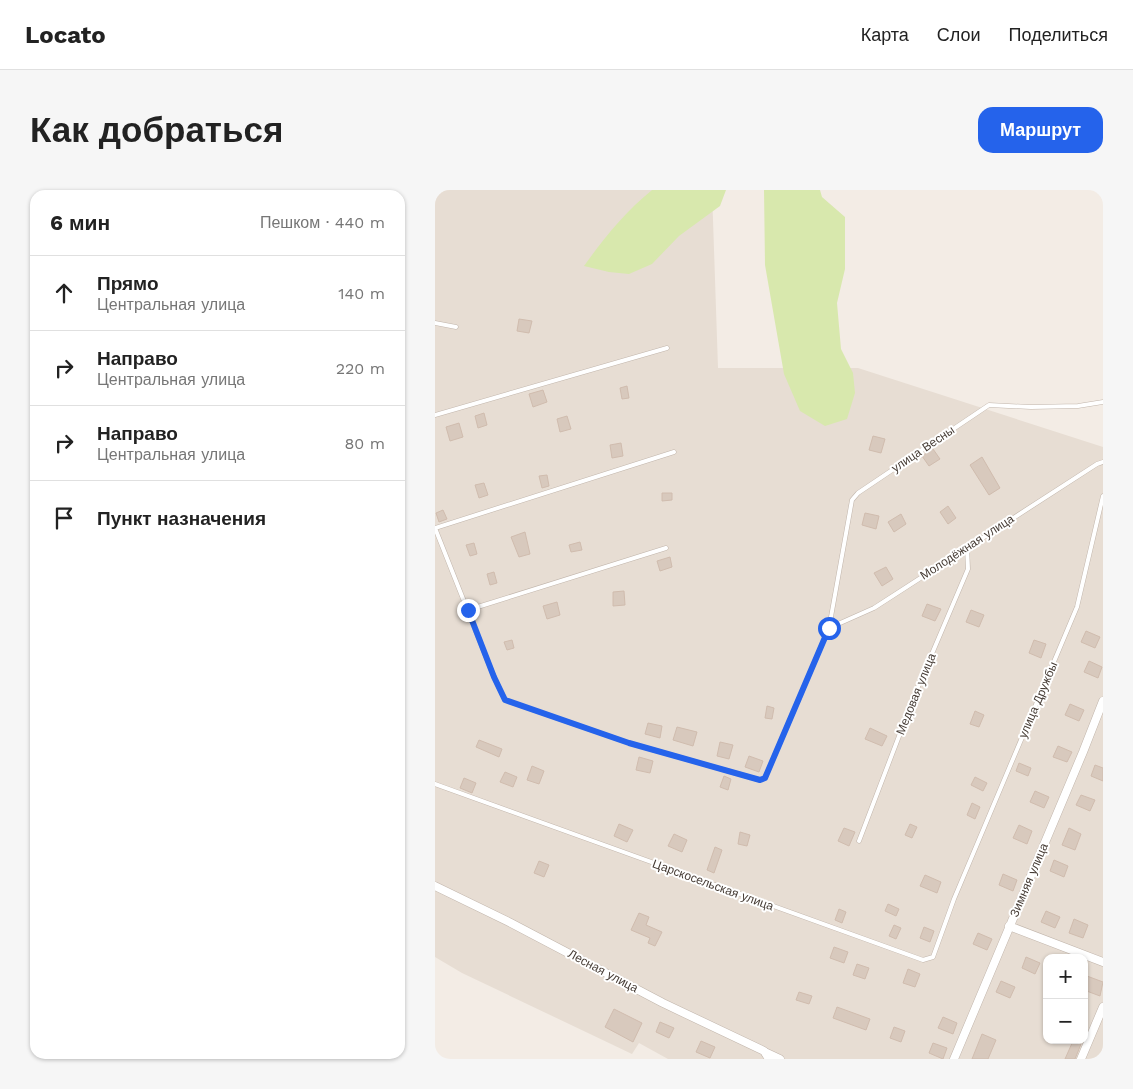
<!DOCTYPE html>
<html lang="ru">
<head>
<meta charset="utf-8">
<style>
  body { margin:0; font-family:"Work Sans",sans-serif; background:#f6f6f6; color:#222 }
  .controls { position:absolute; right:15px; bottom:15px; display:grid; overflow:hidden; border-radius:10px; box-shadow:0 1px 4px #0004 }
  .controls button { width:45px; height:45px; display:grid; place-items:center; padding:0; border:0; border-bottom:1px solid #e0e0e0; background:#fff; color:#222; font:25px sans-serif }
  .stop { position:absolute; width:15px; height:15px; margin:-11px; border:4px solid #2563eb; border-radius:50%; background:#fff }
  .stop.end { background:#2563eb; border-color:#fff; box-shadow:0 1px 5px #0008 }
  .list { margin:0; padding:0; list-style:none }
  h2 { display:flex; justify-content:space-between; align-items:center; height:65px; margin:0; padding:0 20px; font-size:21px }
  h2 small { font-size:16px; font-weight:400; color:#767676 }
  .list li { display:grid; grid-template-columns:32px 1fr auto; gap:15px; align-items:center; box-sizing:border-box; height:75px; padding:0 20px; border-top:1px solid #e0e0e0 }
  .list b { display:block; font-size:19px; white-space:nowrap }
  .list p { margin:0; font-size:16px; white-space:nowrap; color:#767676 }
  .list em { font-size:16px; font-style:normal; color:#767676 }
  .icon { flex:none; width:28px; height:28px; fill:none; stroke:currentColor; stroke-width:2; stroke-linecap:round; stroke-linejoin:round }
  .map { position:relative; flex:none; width:668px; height:869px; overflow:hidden; border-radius:15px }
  header { display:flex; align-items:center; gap:30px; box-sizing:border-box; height:70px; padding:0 25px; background:#fff; border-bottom:1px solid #e0e0e0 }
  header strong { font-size:24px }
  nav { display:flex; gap:28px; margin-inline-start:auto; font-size:18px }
  .intro { display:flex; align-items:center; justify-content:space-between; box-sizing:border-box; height:120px; padding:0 30px }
  h1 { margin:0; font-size:35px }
  .button { padding:12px 22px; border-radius:15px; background:#2563eb; color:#fff; font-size:18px; font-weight:700 }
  main { display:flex; gap:30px; padding:0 30px }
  aside { flex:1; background:#fff; border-radius:15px; box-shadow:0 1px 4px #0004 }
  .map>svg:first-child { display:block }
  .residential { fill:#e7ddd3; fill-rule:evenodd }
  .green { fill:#d8e8ad }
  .building { fill:#d8c9bd; stroke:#d0bcae }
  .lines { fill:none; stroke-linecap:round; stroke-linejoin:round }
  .service-casing { stroke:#c1b5ab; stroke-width:5 }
  .minor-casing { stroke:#c1b5ab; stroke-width:9 }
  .service { stroke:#fff; stroke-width:4 }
  .minor { stroke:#fff; stroke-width:8 }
  .route { stroke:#2563eb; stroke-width:6 }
  .labels { text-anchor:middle; stroke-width:4; stroke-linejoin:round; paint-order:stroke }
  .street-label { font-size:12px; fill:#463c35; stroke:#fff }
</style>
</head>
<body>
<header>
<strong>Locato</strong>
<nav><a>Карта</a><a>Слои</a><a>Поделиться</a></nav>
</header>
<div class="intro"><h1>Как добраться</h1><a class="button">Маршрут</a></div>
<main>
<aside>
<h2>6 мин<small>Пешком · 440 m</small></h2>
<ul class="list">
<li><svg class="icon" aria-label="ahead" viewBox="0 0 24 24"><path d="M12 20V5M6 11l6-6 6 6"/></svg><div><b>Прямо</b><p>Центральная улица</p></div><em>140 m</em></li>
<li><svg class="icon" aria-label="right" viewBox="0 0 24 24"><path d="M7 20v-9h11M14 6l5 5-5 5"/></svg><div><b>Направо</b><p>Центральная улица</p></div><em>220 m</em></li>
<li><svg class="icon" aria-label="right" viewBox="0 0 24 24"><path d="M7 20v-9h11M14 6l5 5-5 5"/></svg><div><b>Направо</b><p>Центральная улица</p></div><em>80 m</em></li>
<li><svg class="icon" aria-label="arrive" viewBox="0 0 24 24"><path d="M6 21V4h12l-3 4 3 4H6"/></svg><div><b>Пункт назначения</b></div></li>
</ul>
</aside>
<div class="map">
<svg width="668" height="869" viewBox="0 0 668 869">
  <rect width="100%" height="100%" fill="#f3ece5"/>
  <path class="residential" d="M0 0H277L283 178H423L668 257V869H233L204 853 197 864 27 783 0 767ZM612 768H649V850H612Z"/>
  <path class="green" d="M217 0H291L285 16 244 46 217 74 194 84 174 82 149 76C169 48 190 22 217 0Z
    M329 0H385L387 7 410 27V79L402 113 406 159 418 183 420 203 412 229 390 236 365 221 349 184 330 75Z"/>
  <path class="building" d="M84 129 97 131 94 143 82 141Z
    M192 196 194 208 187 209 185 198Z
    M108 200 112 212 98 217 94 204Z
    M49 223 52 235 43 238 40 226Z
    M132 226 136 239 125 242 122 229Z
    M24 233 28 247 15 251 11 237Z
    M438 246 450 249 446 263 434 260Z
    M186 253 188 266 177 268 175 255Z
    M498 259 505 269 494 276 487 266Z
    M547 267 565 298 554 305 535 275Z
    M112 285 114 296 107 298 104 286Z
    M49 293 53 305 44 308 40 295Z
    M227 303H237V310L227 311Z
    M513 316 521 328 513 334 505 322Z
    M8 320 12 329 4 332 1 323Z
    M430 323 444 326 441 339 427 335Z
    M466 324 471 334 459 342 453 332Z
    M90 342 95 364 84 367 76 347Z
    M145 352 147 360 136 362 134 355Z
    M39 353 42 364 35 366 31 355Z
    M235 367 237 377 225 381 222 371Z
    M451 377 458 389 447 396 439 383Z
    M59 382 62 393 55 395 52 384Z
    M189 401 190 415 178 416V402Z
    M122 412 125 425 112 429 108 416Z
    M492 414 506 419 500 431 487 426Z
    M536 420 549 425 544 437 531 432Z
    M651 441 665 447 660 458 646 452Z
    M77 450 79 458 72 460 69 452Z
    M599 450 611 454 606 468 594 463Z
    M654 471 667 477 663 488 649 482Z
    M635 514 649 520 644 531 630 525Z
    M332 516 339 518 337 529 330 528Z
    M540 521 549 525 544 537 535 534Z
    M213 533 227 536 225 548 210 544Z
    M242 537 262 542 258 556 238 550Z
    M435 538 452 546 447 556 430 549Z
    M44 550 67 559 64 567 41 557Z
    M285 552 298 555 294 569 282 566Z
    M623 556 637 562 632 572 618 567Z
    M314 566 328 571 324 582 310 577Z
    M204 567 218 571 215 583 201 580Z
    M584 573 596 578 593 586 581 581Z
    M660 575 668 578V591L656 586Z
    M97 576 109 581 104 594 92 590Z
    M70 582 82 587 78 597 65 592Z
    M289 586 296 589 293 600 285 597Z
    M540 587 552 593 548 601 536 595Z
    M29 588 41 593 37 603 25 598Z
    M600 601 614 607 609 618 595 612Z
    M646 605 660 610 655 621 641 615Z
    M537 613 545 617 540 629 532 625Z
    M184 634 198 640 192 652 179 646Z
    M475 634 482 637 477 648 470 645Z
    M584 635 597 641 592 654 578 648Z
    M409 638 420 642 414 656 403 651Z
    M634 638 646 644 640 660 627 655Z
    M305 642 315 645 312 656 303 654Z
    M239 644 252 650 247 662 233 656Z
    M280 657 287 660 279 683 272 680Z
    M619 670 633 676 629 687 615 681Z
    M104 671 114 675 109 687 99 683Z
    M568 684 582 690 578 701 564 695Z
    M490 685 506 692 502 703 485 696Z
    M453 714 464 719 461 726 450 721Z
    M404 719 411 722 407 733 400 730Z
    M611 721 625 727 620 738 606 732Z
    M204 723 214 727 211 735 227 742 220 756 213 753 215 748 196 740Z
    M639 729 653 735 648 748 634 743Z
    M459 735 466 738 461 749 454 746Z
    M489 737 499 741 495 752 485 748Z
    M543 743 557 749 552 760 538 754Z
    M399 757 413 762 409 773 395 768Z
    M591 767 605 773 600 784 587 778Z
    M422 774 434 778 430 789 418 785Z
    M473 779 485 784 480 797 468 793Z
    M652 786 668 792 665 806 649 800V792Z
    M566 791 580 797 575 808 561 802Z
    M364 802 377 806 374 814 361 810Z
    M402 817 435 829 431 840 398 828Z
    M179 819 207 833 198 852 170 837Z
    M508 827 522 833 518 844 503 838Z
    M225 832 239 838 234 848 221 842Z
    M459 837 470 841 466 852 455 848Z
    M547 844 561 850 553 869H537Z
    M266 851 280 857 275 868 261 862Z
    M638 851 646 854 640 869H630Z
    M498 853 512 858 508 869 494 863Z"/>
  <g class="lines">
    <defs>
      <path id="service" d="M0 133 21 137
        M0 225 232 158
        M239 262 0 338 59 487 70 510 194 553 325 590 330 588 394 438 417 310 423 303 554 215 596 217 643 216 668 212
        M33 420 231 358
        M394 438 439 418 662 274 668 272
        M0 594 488 770 498 767 519 709 642 417 668 306
        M424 651 482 499 533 379 532 357"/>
      <path id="minor" d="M0 696 74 732 228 813 329 861 334 869
        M574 736 668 772
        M330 862 345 869
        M519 869 648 562 668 511
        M646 869 668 817"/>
    </defs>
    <use href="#service" class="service-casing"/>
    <use href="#minor" class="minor-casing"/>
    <use href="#service" class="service"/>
    <use href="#minor" class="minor"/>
  </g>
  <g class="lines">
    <path class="route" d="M33 420 59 487 70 510 194 553 325 590 330 588 394 438"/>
  </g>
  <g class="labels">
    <g class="street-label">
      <text transform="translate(488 259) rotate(-34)" y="4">улица Весны</text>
      <text transform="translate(532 357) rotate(-33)" y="4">Молодёжная улица</text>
      <text transform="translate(481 504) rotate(-68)" y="4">Медовая улица</text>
      <text transform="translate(603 510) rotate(-67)" y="4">улица Дружбы</text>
      <text transform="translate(594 690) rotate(-67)" y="4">Зимняя улица</text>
      <text transform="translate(278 695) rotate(20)" y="4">Царскосельская улица</text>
      <text transform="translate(168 781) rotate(28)" y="4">Лесная улица</text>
    </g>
  </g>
</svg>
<div class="controls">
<button>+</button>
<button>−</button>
</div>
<div class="stop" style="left:394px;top:438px"></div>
<div class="stop end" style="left:33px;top:420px"></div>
</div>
</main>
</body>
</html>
